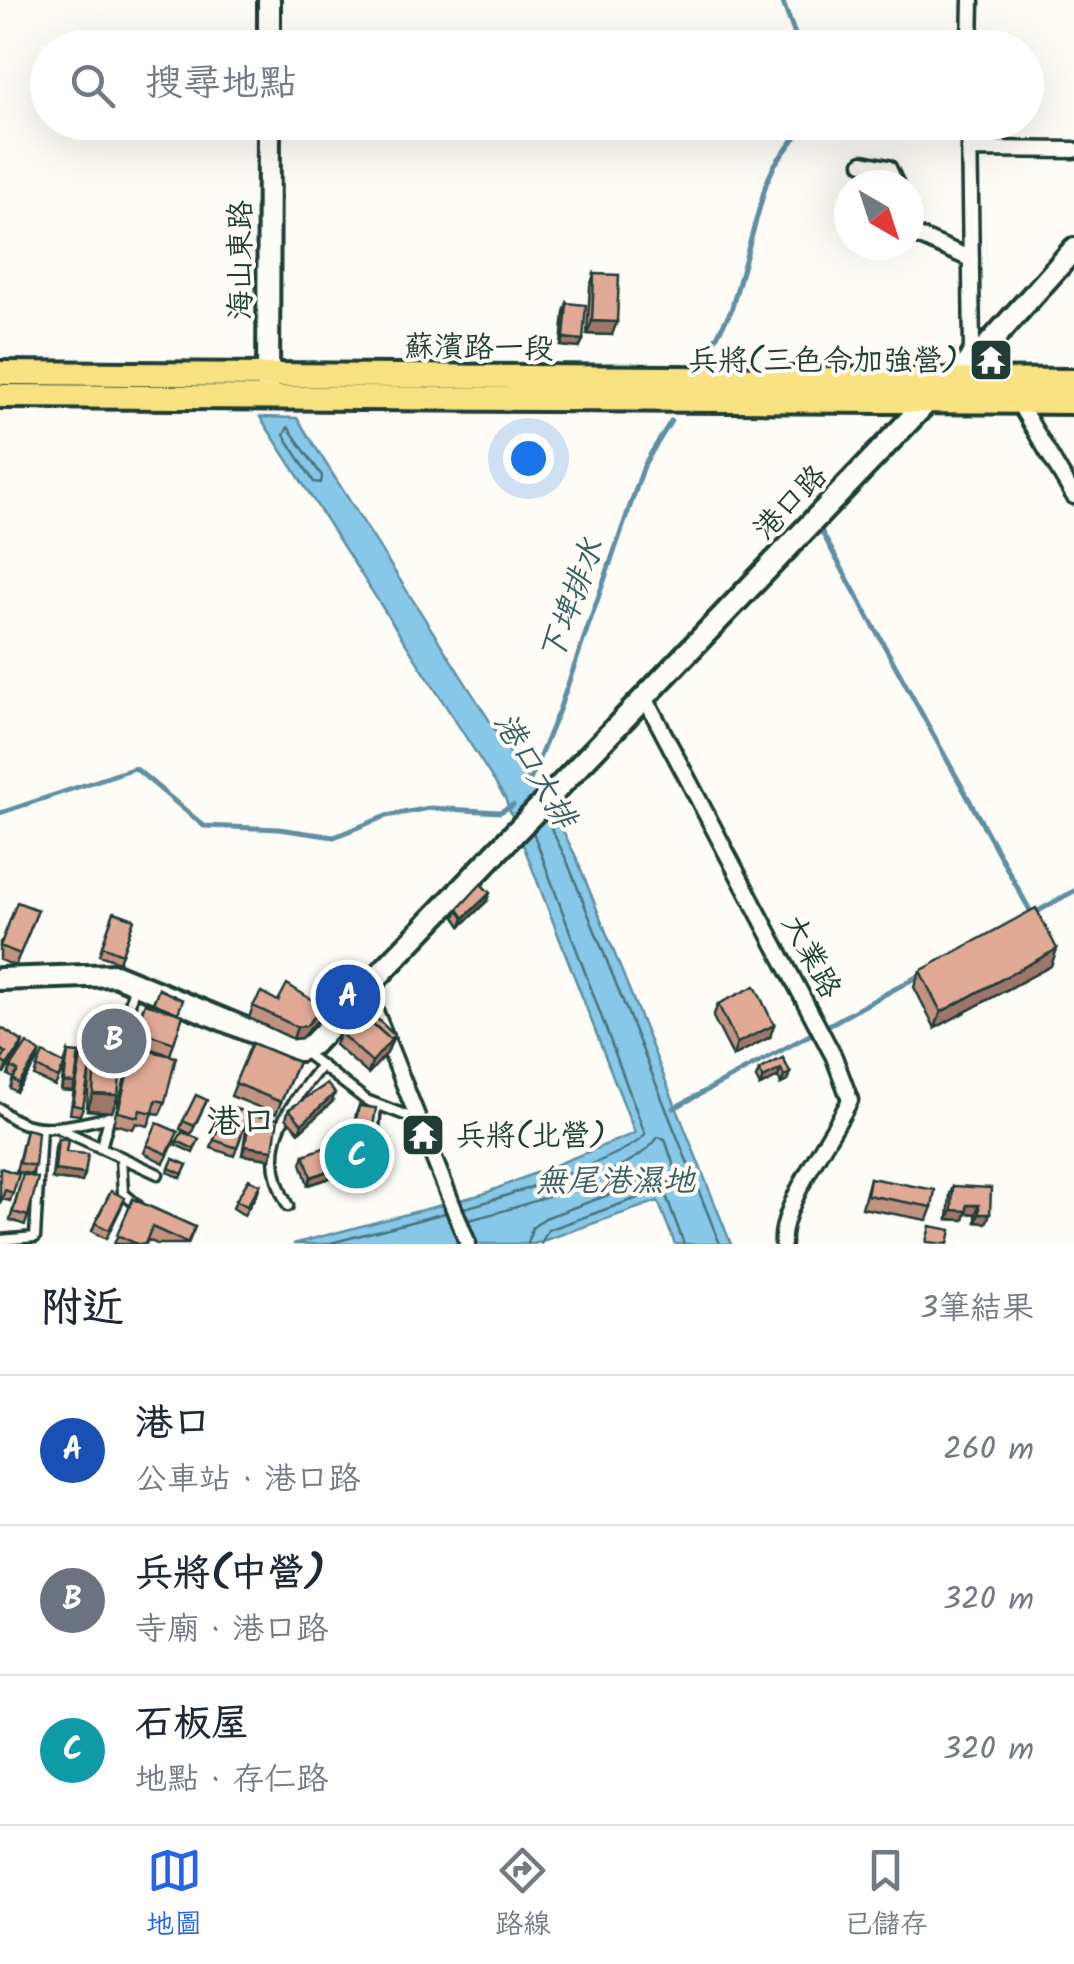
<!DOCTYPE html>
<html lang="zh-TW">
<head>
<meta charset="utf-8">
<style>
  body { margin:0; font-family:Kalam,"LXGW WenKai TC",sans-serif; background:#f2f2f3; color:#1f2937 }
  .compass { position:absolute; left:834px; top:170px; width:90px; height:90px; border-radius:50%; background:#fff; box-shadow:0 10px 40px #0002; rotate:141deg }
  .you { position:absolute; left:528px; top:458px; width:35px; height:35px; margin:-25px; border:8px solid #fff; border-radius:50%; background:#1a73e8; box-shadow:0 0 0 15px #1a73e833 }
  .badge { display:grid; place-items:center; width:65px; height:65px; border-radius:50%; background:#2563eb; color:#fff; font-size:32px; font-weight:700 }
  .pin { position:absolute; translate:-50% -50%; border:5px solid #fff; box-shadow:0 2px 10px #0006 }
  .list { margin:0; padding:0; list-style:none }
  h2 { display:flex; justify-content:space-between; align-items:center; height:130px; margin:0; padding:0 40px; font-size:42px }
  h2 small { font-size:32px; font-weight:400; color:#747a83 }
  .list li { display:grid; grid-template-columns:65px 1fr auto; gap:30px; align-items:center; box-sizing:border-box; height:150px; padding:0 40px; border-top:2px solid #e0e1e3 }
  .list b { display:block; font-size:38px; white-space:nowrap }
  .list p { margin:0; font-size:32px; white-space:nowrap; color:#747a83 }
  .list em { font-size:32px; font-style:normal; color:#747a83 }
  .icon { flex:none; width:55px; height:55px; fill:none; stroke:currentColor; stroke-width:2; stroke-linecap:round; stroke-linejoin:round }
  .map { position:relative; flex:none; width:1074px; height:1244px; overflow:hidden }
  .search { position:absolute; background:#fff; box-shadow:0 10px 40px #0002; left:30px; right:30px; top:30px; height:110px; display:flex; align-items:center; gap:25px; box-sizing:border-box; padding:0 35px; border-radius:55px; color:#747a83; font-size:38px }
  .sheet { height:580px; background:#fff }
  nav { display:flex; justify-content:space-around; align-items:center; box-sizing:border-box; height:140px; border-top:2px solid #e0e1e3; background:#fff; font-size:28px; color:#747a83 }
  nav a { display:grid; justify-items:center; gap:5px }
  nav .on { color:#2563eb }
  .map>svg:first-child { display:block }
  .water { fill:#88c8e9; stroke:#5e90a1; stroke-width:2.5 }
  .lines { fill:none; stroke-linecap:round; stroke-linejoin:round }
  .shore { stroke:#49757c; stroke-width:2.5 }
  .stream { stroke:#5e90a1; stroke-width:5 }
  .lane-casing { stroke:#1f3d34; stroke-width:15 }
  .street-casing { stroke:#1f3d34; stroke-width:21 }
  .secondary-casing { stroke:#1f3d34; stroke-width:28 }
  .primary-casing { stroke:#1f3d34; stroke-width:30 }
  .lane { stroke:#fdfcf7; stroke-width:8 }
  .street { stroke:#fdfcf7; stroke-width:14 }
  .secondary { stroke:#fdfcf7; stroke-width:20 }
  .primary { stroke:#f8e281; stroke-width:22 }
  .wall { fill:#c29282; stroke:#1f3d34; stroke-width:2.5 }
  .shaded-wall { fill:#9e776a; stroke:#1f3d34; stroke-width:2.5 }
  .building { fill:#e1aa97; stroke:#1f3d34; stroke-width:2.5 }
  .labels { text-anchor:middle; stroke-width:8; stroke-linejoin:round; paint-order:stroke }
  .street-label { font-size:30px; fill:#1f3d34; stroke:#fdfcf7 }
  .poi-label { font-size:30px; fill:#1f3d34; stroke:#fdfcf7; text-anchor:end }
  .water-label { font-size:32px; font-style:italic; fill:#396061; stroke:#fdfcf7 }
  .quarter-label { font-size:35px; fill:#1f3d34; stroke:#fdfcf7 }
</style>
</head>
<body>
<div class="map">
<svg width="1074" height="1244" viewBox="0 0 1074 1244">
  <rect width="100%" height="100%" fill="#fdfcf7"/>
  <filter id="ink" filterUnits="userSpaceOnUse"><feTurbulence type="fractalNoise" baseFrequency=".01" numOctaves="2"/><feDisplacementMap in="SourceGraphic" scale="20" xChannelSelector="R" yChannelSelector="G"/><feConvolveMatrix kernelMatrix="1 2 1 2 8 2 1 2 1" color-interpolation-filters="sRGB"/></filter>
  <g filter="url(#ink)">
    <path class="water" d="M260 417 297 418 524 775 553 811 576 857 731 1244H675L658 1201 534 1244H293L483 1194 635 1133 505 798Z"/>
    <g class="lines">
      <path class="shore" d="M288 427 322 476 321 483 314 482 284 435Z
        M546 818 567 861 720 1244
        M464 1208C494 1201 633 1155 645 1134L533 832
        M469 1220C510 1210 638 1172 658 1137L665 1139 680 1185 652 1179 545 1218 532 1228 528 1244
        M327 1244 445 1213
        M541 1244 548 1230 657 1191 667 1198 684 1244"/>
      <path class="stream" d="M782 0 800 48
        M709 350 731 311 766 184 775 164 807 122
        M819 527 1032 914
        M528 785 559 710 645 463 671 421
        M0 813 135 768 204 826 279 829 334 837 386 816 430 808 500 812 513 805
        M1033 914 1074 891
        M827 1026 922 974
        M674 1108 817 1031"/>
      <defs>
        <path id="lane" d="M120 1050 134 986
          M304 1052 366 1100 405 1115
          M0 1109C31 1139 72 1125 110 1117
          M58 1128 158 1174
          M101 1148 113 1104
          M121 1157 123 1193 137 1205
          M370 1174 376 1105
          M288 1206C255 1148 285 1111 321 1066
          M0 1240 35 1237 41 1128"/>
        <path id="street" d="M970 48 971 0
          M969 149 1074 150
          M863 163 888 168 896 185
          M909 232 971 259
          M964 365 972 349 969 122
          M1018 402 1074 496
          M645 698 834 1057 850 1100C833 1135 779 1207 783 1244
          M367 991 468 1244"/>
        <path id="secondary" d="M269 0V48
          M268 390 269 122
          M0 979 115 975 289 1047 300 1050 313 1044 925 404 957 380 1074 249"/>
        <path id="primary" d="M0 373 1074 381
          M0 396 1074 402"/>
      </defs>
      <use href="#lane" class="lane-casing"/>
      <use href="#street" class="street-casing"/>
      <use href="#secondary" class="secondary-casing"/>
      <use href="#primary" class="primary-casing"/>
      <use href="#lane" class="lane"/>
      <use href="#street" class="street"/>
      <use href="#secondary" class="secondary"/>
      <use href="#primary" class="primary"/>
    </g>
    <path class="wall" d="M594 274 612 335 587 334 590 287Z
      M567 303 583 340 579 348 561 346 564 312Z
      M486 902 461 926 455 917 458 909Z
      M38 910 15 966 0 960V942Z
      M114 912 134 919 119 962 99 955Z
      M1051 966 935 1028 914 987 920 971Z
      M159 989 178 1014 183 1015 170 1055 148 1048 147 1050 165 1102 160 1114 153 1113 148 1126 136 1123 133 1129 113 1124 130 1058 126 1057 129 1045 145 1003 152 1005Z
      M316 996 338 1007 332 1015 315 1000Z
      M278 1001 323 1007 318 1020 301 1038 293 1039 249 1018 253 1006Z
      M718 1004 770 1037 733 1056 713 1017Z
      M0 1027 23 1042 20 1050 4 1073 0 1071Z
      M340 1033 394 1035 387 1053 368 1074 335 1045Z
      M96 1043 118 1095 112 1112 87 1110 89 1073 83 1107 80 1115 70 1114 78 1064 81 1056 91 1057Z
      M252 1043 298 1062 276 1114 231 1096Z
      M68 1052 75 1083 72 1091 61 1090 64 1067 55 1086 34 1076 37 1067 64 1064Z
      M783 1058 790 1073 787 1081 781 1084 778 1077 760 1086 756 1078 759 1070Z
      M37 1061 16 1092 10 1088 13 1078 8 1075 11 1067Z
      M207 1100 191 1134 180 1129 183 1121Z
      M332 1102 299 1132 286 1118 289 1109Z
      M225 1106 249 1113 234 1156 211 1148Z
      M359 1106 372 1133 364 1170 347 1167 356 1114Z
      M250 1115 273 1150 270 1159 242 1155 247 1123Z
      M26 1129 35 1166 32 1174 16 1172Z
      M182 1132 199 1139 193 1153 176 1145Z
      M58 1139 66 1152 85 1174 82 1182 52 1179 55 1147Z
      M175 1141 164 1163 144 1153 147 1145Z
      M304 1155 345 1165 342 1174 308 1185 301 1163Z
      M173 1159 187 1165 181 1178 168 1172Z
      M0 1168 19 1174 10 1201 2 1199Z
      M23 1174 28 1216 25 1225 10 1220Z
      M870 1178 932 1207 927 1220 862 1208Z
      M260 1185 257 1194 244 1215 233 1208 236 1200Z
      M953 1186 990 1214 986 1223 976 1222V1214L966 1213 964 1220 948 1219 950 1194Z
      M133 1199 195 1227 188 1244H157L148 1240 146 1244H114Z
      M122 1206 106 1239 92 1231 95 1223Z"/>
    <path class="shaded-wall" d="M592 321 617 322 612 335 587 334Z
      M564 338 583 340 579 348 561 346Z
      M490 893 486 902 461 926 464 918Z
      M1057 949 1051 966 935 1028 941 1012Z
      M323 1007 318 1020 301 1038 293 1039 297 1027Z
      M774 1025 770 1037 733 1056 737 1043Z
      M394 1035 387 1053 368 1074 372 1062Z
      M23 1042 20 1050 4 1073 7 1065Z
      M40 1052 37 1061 16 1092 19 1084Z
      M781 1069 778 1077 760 1086 763 1078Z
      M790 1073 787 1081 781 1084 784 1076Z
      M64 1082 75 1083 72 1091 61 1090Z
      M335 1093 332 1102 299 1132 302 1124Z
      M93 1094 118 1095 112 1112 87 1110Z
      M245 1146 273 1150 270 1159 242 1155Z
      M345 1165 342 1174 308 1185 311 1177Z
      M55 1170 85 1174 82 1182 52 1179Z
      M967 1205H979L976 1214 966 1213 964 1220 948 1219 952 1210Z
      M979 1214H990L986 1223 976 1222Z"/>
    <path class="building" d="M594 274 619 275 617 322 592 321Z
      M567 303 586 305 583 340 564 338Z
      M481 884 490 893 464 918 458 909Z
      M17 902 38 910 20 954 0 946Z
      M1036 908 1057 949 941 1012 920 971Z
      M114 912 134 919 122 954 102 946Z
      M287 984 323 1007 306 1026 297 1027 253 1006 261 992 278 1001Z
      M755 986 774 1025 737 1043 718 1004Z
      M323 988 340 1003 333 1010 316 996Z
      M159 989 183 1000 178 1013 153 1003Z
      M145 1003 183 1015 174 1043 136 1030Z
      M366 1008 394 1035 390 1039 361 1013Z
      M359 1012 391 1040 372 1062 340 1033Z
      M0 1027 23 1042 7 1065 1 1061 6 1053 0 1049Z
      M131 1041 149 1046 147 1050 134 1047 131 1054 127 1053Z
      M27 1043 40 1052 19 1084 13 1079 18 1071 11 1067Z
      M96 1043 124 1044 118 1095 93 1094Z
      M252 1043 298 1062 281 1102 235 1083Z
      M134 1047 176 1057 165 1102 156 1100 153 1113 140 1110 138 1117 118 1112Z
      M68 1052 79 1053 75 1083 64 1082Z
      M43 1053 65 1064 58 1078 37 1067Z
      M81 1056 92 1057 83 1107 73 1105Z
      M783 1058 790 1073 784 1076 781 1069 763 1078 759 1070Z
      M327 1084 335 1093 302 1124 289 1109Z
      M196 1095 207 1100 194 1126 183 1121Z
      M225 1106 249 1113 237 1148 214 1140Z
      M359 1106 376 1108 372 1133 354 1130Z
      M250 1115 278 1119 273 1150 245 1146Z
      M157 1123 178 1132 167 1154 147 1145Z
      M26 1129 38 1132 35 1166 19 1163Z
      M182 1132 199 1139 194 1149 177 1141Z
      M354 1135 371 1137 367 1161 350 1159Z
      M58 1139 68 1140 66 1152 88 1154 85 1174 55 1170Z
      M337 1143 345 1165 311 1177 304 1155Z
      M173 1159 187 1165 182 1174 169 1168Z
      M0 1168 19 1174 13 1193 5 1190 0 1204Z
      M23 1174 38 1178 28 1216 13 1212Z
      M870 1178 935 1190 932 1207 867 1195Z
      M249 1179 260 1185 247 1206 236 1200Z
      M953 1186 991 1188 990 1214H979V1205H967V1211L952 1210Z
      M111 1191 125 1198 109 1230 95 1223Z
      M133 1199 195 1227 187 1243 152 1227 145 1244H137L117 1235Z
      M930 1226 951 1230 948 1244 926 1242Z"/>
  </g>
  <defs>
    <symbol id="temple-square" viewBox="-11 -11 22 22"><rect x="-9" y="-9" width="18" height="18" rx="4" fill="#1f3d34" stroke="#fdfcf7"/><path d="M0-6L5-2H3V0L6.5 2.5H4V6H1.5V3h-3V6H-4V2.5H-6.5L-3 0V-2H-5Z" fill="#fff"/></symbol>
  </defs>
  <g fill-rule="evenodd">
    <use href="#temple-square" x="966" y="335" width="50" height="50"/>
    <use href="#temple-square" x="398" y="1110" width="50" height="50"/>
  </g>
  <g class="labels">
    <g class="street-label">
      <text transform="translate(240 260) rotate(-90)" y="10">海山東路</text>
      <text transform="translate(479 347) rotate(1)" y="10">蘇濱路一段</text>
      <text transform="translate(790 502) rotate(-46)" y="10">港口路</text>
      <text transform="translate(812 956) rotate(62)" y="10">大業路</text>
    </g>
    <g class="poi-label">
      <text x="958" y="370">兵將(三色令加強營)</text>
      <text x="456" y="1145" text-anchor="start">兵將(北營)</text>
    </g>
    <g class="water-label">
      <text transform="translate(571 600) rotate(-70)" y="11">下埤排水</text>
      <text transform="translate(536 770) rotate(59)" y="11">港口大排</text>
      <text x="615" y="1191">無尾港濕地</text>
    </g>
    <g class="quarter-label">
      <text x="241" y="1133">港口</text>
    </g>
  </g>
</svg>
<svg class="compass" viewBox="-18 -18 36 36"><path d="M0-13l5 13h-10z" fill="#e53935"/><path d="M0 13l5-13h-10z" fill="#747a83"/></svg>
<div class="you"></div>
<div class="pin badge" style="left:348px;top:997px;background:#1a4fb4">A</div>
<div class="pin badge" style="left:114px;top:1041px;background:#6b7280">B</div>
<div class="pin badge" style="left:357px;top:1156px;background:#0f9aa8">C</div>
<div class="search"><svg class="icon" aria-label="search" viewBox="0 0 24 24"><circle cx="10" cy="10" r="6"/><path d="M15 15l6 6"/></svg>搜尋地點</div>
</div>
<section class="sheet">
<h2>附近<small>3筆結果</small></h2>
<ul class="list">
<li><span class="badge" style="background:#1a4fb4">A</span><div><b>港口</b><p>公車站 · 港口路</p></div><em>260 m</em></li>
<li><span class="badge" style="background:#6b7280">B</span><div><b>兵將(中營)</b><p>寺廟 · 港口路</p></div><em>320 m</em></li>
<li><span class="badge" style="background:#0f9aa8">C</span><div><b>石板屋</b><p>地點 · 存仁路</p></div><em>320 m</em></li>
</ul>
</section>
<nav>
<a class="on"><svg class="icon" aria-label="map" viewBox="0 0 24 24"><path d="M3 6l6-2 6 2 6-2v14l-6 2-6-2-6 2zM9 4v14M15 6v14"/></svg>地圖</a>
<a><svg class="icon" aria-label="directions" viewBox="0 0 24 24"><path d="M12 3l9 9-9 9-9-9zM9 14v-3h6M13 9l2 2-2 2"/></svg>路線</a>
<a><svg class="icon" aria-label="saved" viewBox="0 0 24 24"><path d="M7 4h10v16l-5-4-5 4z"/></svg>已儲存</a>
</nav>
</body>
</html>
